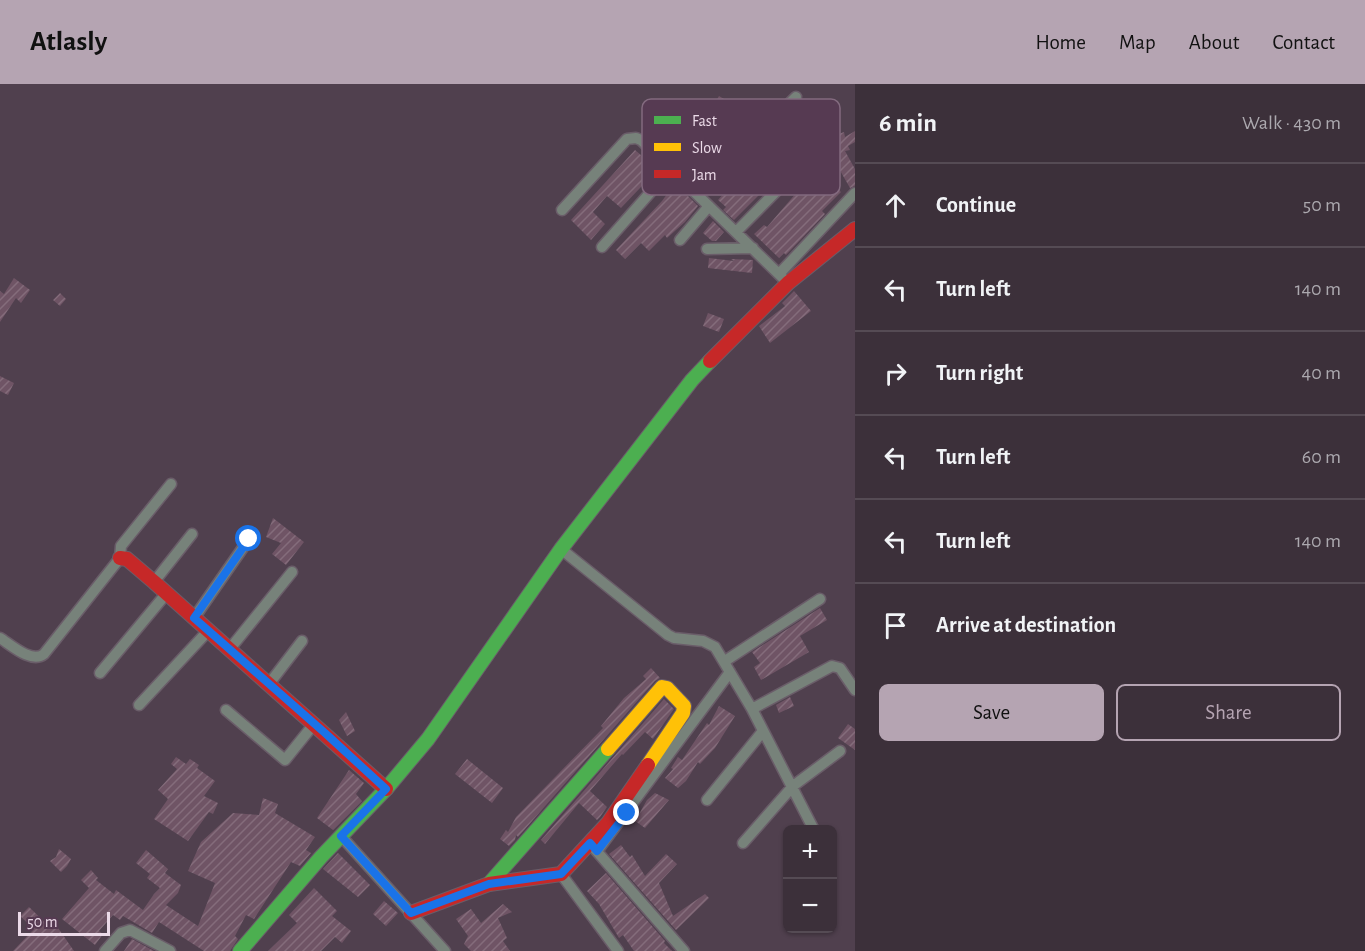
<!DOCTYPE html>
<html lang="en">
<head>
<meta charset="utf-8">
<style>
  body { margin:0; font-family:"Alegreya Sans",sans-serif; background:#473c45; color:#f1f3f6 }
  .controls { position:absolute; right:18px; bottom:18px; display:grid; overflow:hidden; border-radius:9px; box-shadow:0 2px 4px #0004 }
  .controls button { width:54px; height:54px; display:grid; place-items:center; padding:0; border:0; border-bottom:2px solid #554b54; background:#3c303a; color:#f1f3f6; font:30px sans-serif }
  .scale { position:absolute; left:18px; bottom:15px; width:92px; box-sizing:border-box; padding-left:6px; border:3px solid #ebdae8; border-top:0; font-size:16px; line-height:21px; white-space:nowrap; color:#ebdae8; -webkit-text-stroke:4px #563a52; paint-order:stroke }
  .stop { position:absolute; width:18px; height:18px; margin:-14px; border:4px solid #1a73e8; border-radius:50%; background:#fff }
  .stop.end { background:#1a73e8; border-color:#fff; box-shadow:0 2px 6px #0008 }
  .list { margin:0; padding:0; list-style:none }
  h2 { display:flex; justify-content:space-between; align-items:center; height:78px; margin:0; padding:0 24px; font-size:26px }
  h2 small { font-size:20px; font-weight:400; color:#aca9af }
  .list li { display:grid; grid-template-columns:39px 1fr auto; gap:18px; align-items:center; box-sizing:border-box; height:84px; padding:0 24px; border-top:2px solid #554b54 }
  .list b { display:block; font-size:22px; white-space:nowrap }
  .list em { font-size:20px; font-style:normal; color:#aca9af }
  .actions { display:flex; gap:12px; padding:18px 24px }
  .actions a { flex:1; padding:14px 0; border:2px solid #b5a4b2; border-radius:9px; text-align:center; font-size:21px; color:#b5a4b2 }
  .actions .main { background:#b5a4b2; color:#111 }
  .icon { flex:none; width:33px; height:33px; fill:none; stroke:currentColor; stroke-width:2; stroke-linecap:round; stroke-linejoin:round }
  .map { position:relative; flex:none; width:855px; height:867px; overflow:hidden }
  header { display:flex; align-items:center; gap:36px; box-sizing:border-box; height:84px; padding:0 30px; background:#b5a4b2; color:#111 }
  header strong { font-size:28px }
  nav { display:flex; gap:33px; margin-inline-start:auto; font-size:21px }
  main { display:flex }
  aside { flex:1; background:#3c303a }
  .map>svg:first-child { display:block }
  .building { fill:url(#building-hatch) }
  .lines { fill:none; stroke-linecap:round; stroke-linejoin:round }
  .street-casing { stroke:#6a5d69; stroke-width:13 }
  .fast-casing { stroke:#6a5d69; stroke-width:16 }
  .slow-casing { stroke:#6a5d69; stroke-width:16 }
  .jam-casing { stroke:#6a5d69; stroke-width:16 }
  .street { stroke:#77827a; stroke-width:10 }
  .fast { stroke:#4caf50; stroke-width:14 }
  .slow { stroke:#ffc107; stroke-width:14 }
  .jam { stroke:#c62828; stroke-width:14 }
  .route { stroke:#1a73e8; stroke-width:8 }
  .key { fill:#563a52; stroke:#836a7f; stroke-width:1.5 }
  .key-label { font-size:16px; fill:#ebdae8 }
</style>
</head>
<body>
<header>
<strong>Atlasly</strong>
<nav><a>Home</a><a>Map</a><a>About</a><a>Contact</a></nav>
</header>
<main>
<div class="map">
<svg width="855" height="867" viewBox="0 0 855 867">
  <defs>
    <pattern id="building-hatch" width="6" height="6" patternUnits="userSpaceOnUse" patternTransform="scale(1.5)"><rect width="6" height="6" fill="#6f5465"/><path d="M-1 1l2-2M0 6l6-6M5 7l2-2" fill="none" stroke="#846c7b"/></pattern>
  </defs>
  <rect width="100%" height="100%" fill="#50404e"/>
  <path class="building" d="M719 12 739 24 726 45 739 58 697 100 678 79 696 57 692 53 709 34 710 27Z
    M792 36 813 53 776 92 762 111 761 109 734 136 723 126 726 123 718 116 747 83 741 77 750 69 755 74 771 59 765 54 774 45 779 50Z
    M833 46 836 51 844 48 845 53 855 47V58L848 62 850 66 845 67 855 85V102L850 104 838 83 840 82 828 48Z
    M635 66 648 77 650 75 659 84 621 124 607 112 593 128 605 140 591 156 571 136Z
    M816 86 841 108 822 127 825 130 786 171 784 169 779 174 754 150 764 141 767 143Z
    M675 99 698 122 685 138 667 154 665 151 649 167 641 159 625 175 616 166 662 117Z
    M713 137 724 148 716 157H712L703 149Z
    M709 174 734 177 731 175 753 176 752 189 708 184Z
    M14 194 30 206 21 219 16 214 0 238V207L4 210Z
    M794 207 811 227 770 259 759 242 785 222 782 219Z
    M60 209 66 215 60 222 53 216Z
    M708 229 724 235 719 248 703 242Z
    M0 292 14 299 8 311 0 307Z
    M273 434 304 458 286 481 272 470 281 459 266 453Z
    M820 524 827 536 800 552 809 568 761 596 754 583 760 579 752 568Z
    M651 584 660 594 655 597 518 753 516 751 515 756 509 762 500 755 506 746 508 748 516 733 603 644 601 642 624 614 646 595 643 592Z
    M790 613 794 622 779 629 776 621Z
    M664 615 674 625 653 655 645 648 623 671 622 670 590 707 607 723 600 733 597 736 579 719 545 760 541 756Z
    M719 622 735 632 715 664 700 680 698 678 686 697 678 704 665 694 673 685 671 684 678 673 682 676 707 639 709 641Z
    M346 628 355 647 347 652 339 636Z
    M848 640 855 645V666L838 654Z
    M176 673 186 680 190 675 199 681 197 684 215 697 204 712 218 719 213 730 209 728 188 757 154 735 168 715 158 706 177 685 171 680Z
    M467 675 503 704 492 719 455 690Z
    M349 686 364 699 356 710 362 717 333 746 317 734Z
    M655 709 669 716 645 744 635 737 647 716Z
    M263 714 278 720 275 729 315 753 306 766 311 769 300 782 291 778 254 835 246 831 235 852 238 855 230 867H204L159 838 152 849 123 832 120 836 113 831 99 847 103 850 95 861 62 835 89 804 81 796 91 786 98 794 96 796 114 810 116 806 143 826 154 810 160 804 147 794 150 790 136 779 146 766 168 785 165 789 181 801 178 809 166 821 198 842 215 799 188 787 201 758 233 729 259 731Z
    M621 761 630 773 632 771 645 792 666 770 677 780 659 799 673 832 705 810 709 814 676 846 609 770Z
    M59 765 71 775 67 782 61 788 50 777 56 773Z
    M338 769 370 801 358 813 323 785Z
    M606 789 665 857 664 859 672 867H634L623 851 619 854 599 820 587 807Z
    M314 804 337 827 332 832 351 847 342 859 335 853 321 867H268L297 839 289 831Z
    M384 817 398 829 386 842 373 830Z
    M503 820 512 828 498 834 507 854 503 857 510 867H471L464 860 468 852 456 835 471 825 481 839Z
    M29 823 52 845 56 841 74 867H13L34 845 20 832Z
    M132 855 154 867H124Z"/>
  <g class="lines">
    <defs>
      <path id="street" d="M662 76 703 30
        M697 110 796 13
        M562 126 627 55 636 54 641 56 788 199
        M736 148 822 61
        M680 156 709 122
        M602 163 671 85
        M707 165 753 164
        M779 190 855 109
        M561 465 668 551 674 554 703 557 715 563 752 625 814 746
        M154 498 192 450
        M194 534 249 455
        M0 554C11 561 32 580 44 570L120 474 121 462 171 400
        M229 566 292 488
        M725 577 820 515
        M100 589 166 510
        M269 600 302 557
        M139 621 208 547
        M752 625 832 582 840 584 855 606
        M226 626 285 676 314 640
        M707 716 763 647
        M341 752 445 867
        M743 759 793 702 840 667
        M593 763 684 867
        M597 767 730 588
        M561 790 618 867
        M105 867 121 849 130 846 170 867"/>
      <path id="fast" d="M489 800 608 665
        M240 867 321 773 386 705 428 655 561 465 692 296 710 277"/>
      <path id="slow" d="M608 665 662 603 667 604 684 622 683 629 648 681"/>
      <path id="jam" d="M710 277 788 199 855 145
        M120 474 127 475 154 498 386 705
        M411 829 489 800 561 790 608 739 648 681"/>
    </defs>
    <use href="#street" class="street-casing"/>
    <use href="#fast" class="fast-casing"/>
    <use href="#slow" class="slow-casing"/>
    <use href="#jam" class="jam-casing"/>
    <use href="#street" class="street"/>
    <use href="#fast" class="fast"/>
    <use href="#slow" class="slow"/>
    <use href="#jam" class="jam"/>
  </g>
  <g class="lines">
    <path class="route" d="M249 455 194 534 325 649 386 705 341 752 411 829 489 800 561 790 590 759 597 767 627 729"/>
  </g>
  <rect x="642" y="15" width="198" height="96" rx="9" class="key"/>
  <rect x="654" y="32" width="27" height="8" fill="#4caf50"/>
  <rect x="654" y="59" width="27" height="8" fill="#ffc107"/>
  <rect x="654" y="86" width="27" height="8" fill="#c62828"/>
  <g class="key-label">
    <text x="692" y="42">Fast</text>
    <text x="692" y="69">Slow</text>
    <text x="692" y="96">Jam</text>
  </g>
</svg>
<div class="controls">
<button>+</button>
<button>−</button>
</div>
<div class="scale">50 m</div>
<div class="stop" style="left:249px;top:455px"></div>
<div class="stop end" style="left:627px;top:729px"></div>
</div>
<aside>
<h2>6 min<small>Walk · 430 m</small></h2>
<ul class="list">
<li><svg class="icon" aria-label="ahead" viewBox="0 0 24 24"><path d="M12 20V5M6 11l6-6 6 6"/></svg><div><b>Continue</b></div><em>50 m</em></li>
<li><svg class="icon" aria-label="left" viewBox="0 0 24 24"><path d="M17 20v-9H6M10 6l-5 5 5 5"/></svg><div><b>Turn left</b></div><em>140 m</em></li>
<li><svg class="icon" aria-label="right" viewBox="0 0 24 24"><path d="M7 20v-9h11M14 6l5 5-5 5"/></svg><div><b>Turn right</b></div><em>40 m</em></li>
<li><svg class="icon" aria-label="left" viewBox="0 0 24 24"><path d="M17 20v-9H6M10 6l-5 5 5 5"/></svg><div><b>Turn left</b></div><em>60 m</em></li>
<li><svg class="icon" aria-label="left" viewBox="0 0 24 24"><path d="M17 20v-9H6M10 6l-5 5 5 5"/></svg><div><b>Turn left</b></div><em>140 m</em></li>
<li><svg class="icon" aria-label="arrive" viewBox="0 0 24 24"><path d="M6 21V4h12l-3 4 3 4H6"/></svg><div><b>Arrive at destination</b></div></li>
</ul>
<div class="actions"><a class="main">Save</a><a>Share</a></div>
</aside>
</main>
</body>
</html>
